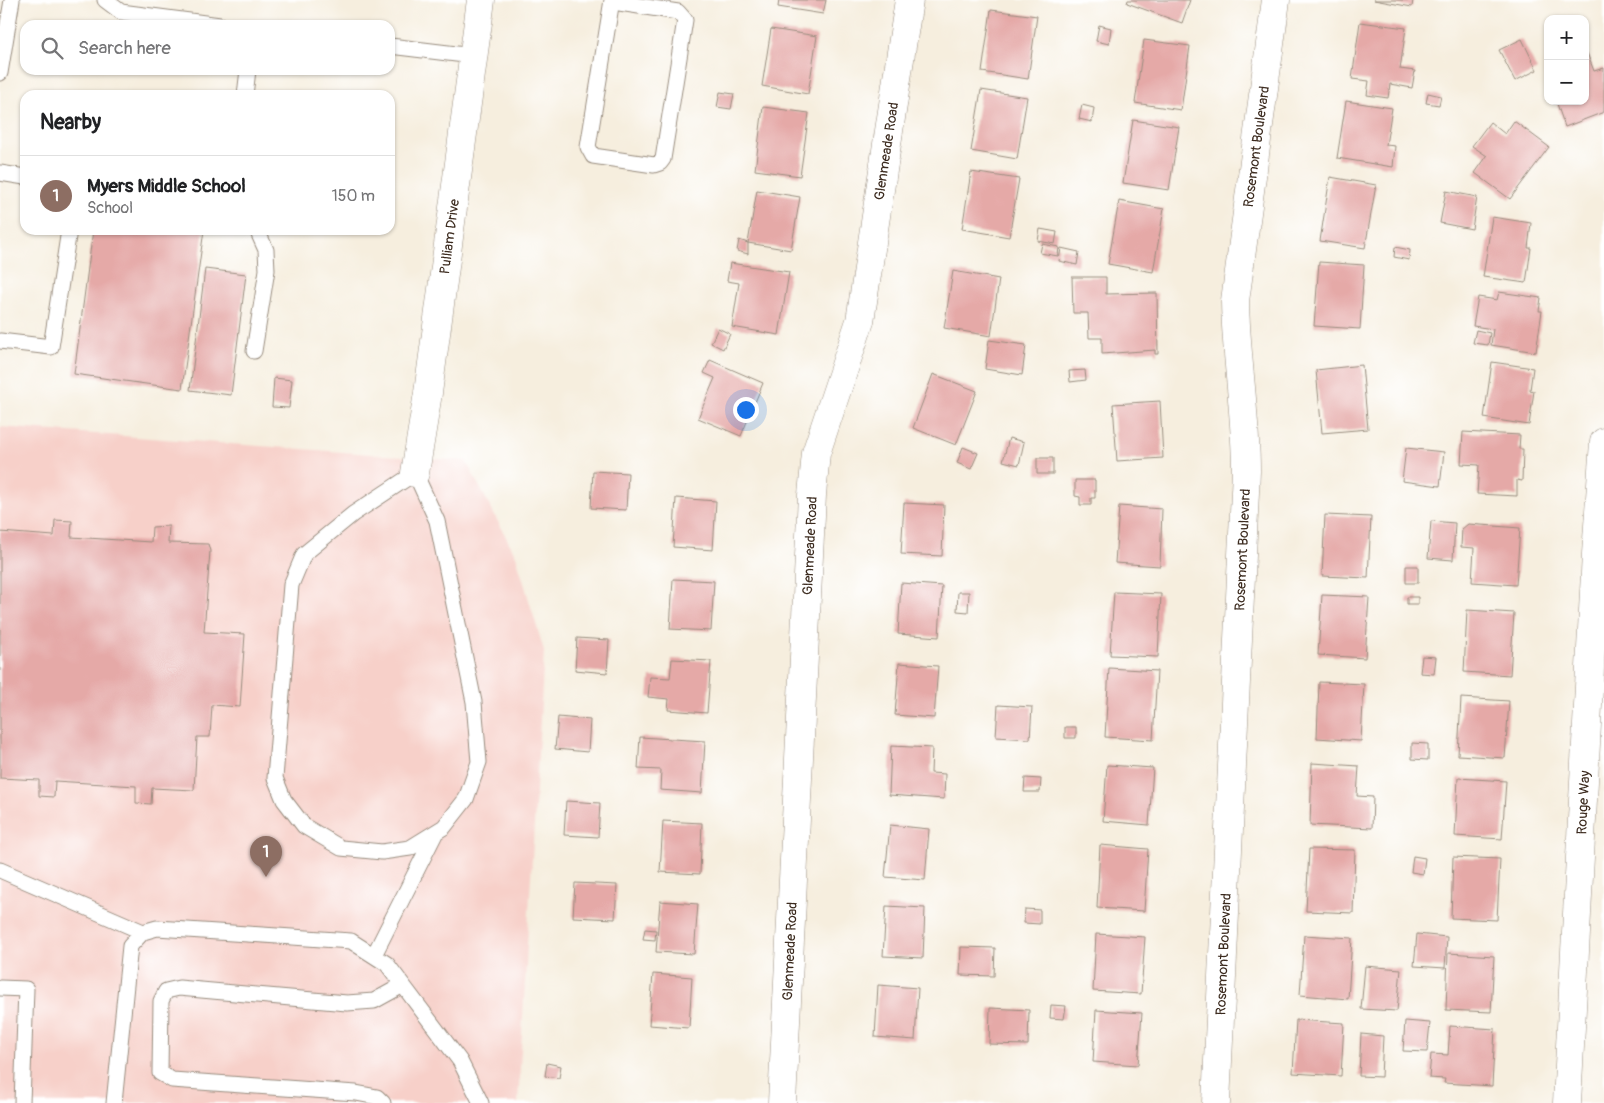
<!DOCTYPE html>
<html lang="en">
<head>
<meta charset="utf-8">
<style>
  body { margin:0; font-family:Pangolin,sans-serif; background:#f6f6f6; color:#202124 }
  .controls { position:absolute; right:15px; top:15px; display:grid; overflow:hidden; border-radius:10px; box-shadow:0 1px 4px #0004 }
  .controls button { width:45px; height:45px; display:grid; place-items:center; padding:0; border:0; border-bottom:1px solid #e0e0e0; background:#fff; color:#202124; font:25px sans-serif }
  .you { position:absolute; left:745px; top:409px; width:18px; height:18px; margin:-12px; border:4px solid #fff; border-radius:50%; background:#1a73e8; box-shadow:0 0 0 8px #1a73e833 }
  .badge { display:grid; place-items:center; width:32px; height:32px; border-radius:50%; background:#111827; color:#fff; font-size:16px; font-weight:700 }
  .pin { position:absolute; translate:-50% -41px; filter:drop-shadow(0 1px 2px #0008) }
  .pin::after { content:''; position:absolute; top:26px; width:18px; height:15px; background:inherit; clip-path:polygon(0 0,100% 0,50% 100%) }
  .list { margin:0; padding:0; list-style:none }
  h2 { display:flex; justify-content:space-between; align-items:center; height:65px; margin:0; padding:0 20px; font-size:21px }
  h2 small { font-size:16px; font-weight:400; color:#757577 }
  .list li { display:grid; grid-template-columns:32px 1fr auto; gap:15px; align-items:center; box-sizing:border-box; height:80px; padding:0 20px; border-top:1px solid #e0e0e0 }
  .list b { display:block; font-size:19px; white-space:nowrap }
  .list p { margin:0; font-size:16px; white-space:nowrap; color:#757577 }
  .list em { font-size:16px; font-style:normal; color:#757577 }
  .icon { flex:none; width:28px; height:28px; fill:none; stroke:currentColor; stroke-width:2; stroke-linecap:round; stroke-linejoin:round }
  .map { position:relative; flex:none; width:1604px; height:1103px; overflow:hidden }
  .search { position:absolute; background:#fff; box-shadow:0 1px 4px #0004; left:20px; top:20px; width:375px; height:55px; display:flex; align-items:center; gap:12px; box-sizing:border-box; padding:0 18px; border-radius:15px; color:#757577; font-size:19px }
  .panel { position:absolute; background:#fff; box-shadow:0 1px 4px #0004; left:20px; top:90px; width:375px; height:145px; border-radius:15px }
  .map>svg:first-child { display:block }
  .built { fill:#f7d0c9 }
  .building { fill:#e5a9a7 }
  .lines { fill:none; stroke-linecap:round; stroke-linejoin:round }
  .lane-casing { stroke:#988c7e; stroke-width:17 }
  .street-casing { stroke:#988c7e; stroke-width:29 }
  .lane { stroke:#fff; stroke-width:15 }
  .street { stroke:#fff; stroke-width:28 }
  .labels { text-anchor:middle; stroke-width:4; stroke-linejoin:round; paint-order:stroke }
  .street-label { font-size:14px; fill:#3b2a1e; stroke:#fff }
</style>
</head>
<body>
<div class="map">
<svg width="1604" height="1103" viewBox="0 0 1604 1103">
  <rect width="100%" height="100%" fill="#fff"/>
  <filter id="ink" filterUnits="userSpaceOnUse"><feTurbulence type="fractalNoise" baseFrequency=".02" numOctaves="2"/><feDisplacementMap in="SourceGraphic" scale="10" xChannelSelector="R" yChannelSelector="G"/><feConvolveMatrix kernelMatrix="1 2 1 2 8 2 1 2 1" color-interpolation-filters="sRGB"/></filter>
  <filter id="wash" filterUnits="userSpaceOnUse"><feTurbulence type="fractalNoise" baseFrequency=".0096" numOctaves="4" result="noise"/><feDisplacementMap in="SourceGraphic" scale="20" xChannelSelector="R" yChannelSelector="G"/><feGaussianBlur stdDeviation="1.12" result="paint"/><feColorMatrix in="noise" values="0 0 0 0 0 0 0 0 0 0 0 0 0 0 0 0 0 1.4 0 .05"/><feComposite in="paint" operator="in"/></filter>
  <g filter="url(#wash)">
    <rect width="100%" height="100%" fill="#f6eede"/>
    <path class="built" d="M0 427 466 461 516 556 544 651 518 1103H0Z"/>
    <g id="blocks">
      <path class="building" d="M779 0H826L823 14 778 7Z
        M1128 0H1190L1182 23 1127 3Z
        M1374 0H1413L1412 7Z
        M991 10 1037 16 1028 79 982 72Z
        M1360 22 1406 28 1400 69 1415 71 1412 88 1390 84 1388 98 1367 95 1369 81 1352 79Z
        M1099 25 1111 28 1109 44 1096 41Z
        M771 29 817 36 808 94 762 86Z
        M1522 39 1537 70 1515 81 1499 50Z
        M1144 40 1190 46 1181 110 1135 103Z
        M1587 53 1594 71 1604 68V112L1565 127 1556 101H1585V54Z
        M981 90 1027 97 1017 159 971 151Z
        M720 92 734 94 731 109 717 107Z
        M1428 93 1441 96 1439 105 1426 103Z
        M1346 101 1392 108 1386 145 1395 146 1393 167 1337 158Z
        M1082 105 1094 108 1092 122 1079 119Z
        M763 107 809 113 800 176 755 170Z
        M1133 120 1179 127 1169 190 1123 183Z
        M1514 121 1549 147 1510 199 1475 173 1487 156 1472 146 1490 122 1505 134Z
        M971 172 1019 179 1009 237 962 229Z
        M1330 177 1376 185 1365 248 1320 241Z
        M757 190 800 197 791 250 748 243Z
        M1446 191 1477 197 1472 229 1440 223Z
        M1119 201 1164 209 1153 272 1108 264Z
        M1492 217 1531 223 1528 248H1531L1526 283 1483 277Z
        M1040 229 1057 232 1055 244 1038 241Z
        M93 230H204L182 389 74 374Z
        M739 240 748 243V254L737 251Z
        M1042 244 1059 247 1058 256 1040 253Z
        M1395 247 1410 250 1409 260 1394 257Z
        M1061 248 1079 252 1077 265 1059 261Z
        M1319 262 1364 265 1360 329 1314 326Z
        M730 263 789 272 779 335 732 327 739 283 727 281Z
        M205 269 246 274 231 395 190 390Z
        M953 271 999 279 991 336 944 328Z
        M1072 277H1106V294L1157 293 1158 354H1155V350L1102 354V338H1089L1088 313H1073Z
        M1499 292 1541 298 1539 311H1542L1536 352 1491 345 1493 329 1473 326 1478 297 1497 300Z
        M718 328 730 334 723 349 711 343Z
        M1476 330 1490 333 1488 345 1473 343Z
        M989 340 1026 345 1022 375 985 369Z
        M710 360 763 383 741 436 698 418 715 378 704 373Z
        M1492 362 1533 368 1530 390 1534 391 1529 425 1484 418Z
        M1362 365 1368 429 1322 433 1316 370Z
        M1085 370 1086 380 1070 382 1069 371Z
        M933 374 977 391 956 445 913 428Z
        M274 378 292 380 289 408 272 407Z
        M1160 401 1163 458 1117 461 1113 404Z
        M1463 432 1520 435 1519 449H1523L1522 481 1517 480V496L1477 494 1479 465 1461 464Z
        M1009 438 1024 442 1019 465 1003 461Z
        M963 447 978 453 971 469 957 463Z
        M1406 448 1444 452 1440 486 1402 481Z
        M1037 458H1053V474H1037Z
        M593 471 628 473 626 510 591 508Z
        M1075 480H1095V498H1091V505H1080V497L1075 496Z
        M676 498 716 501 713 550 673 547Z
        M904 503 944 505 942 556 901 554Z
        M1119 506 1162 509 1160 566 1115 563Z
        M1325 515 1371 517 1368 578 1322 576Z
        M55 520 72 521 71 537 151 542 152 527 169 526 168 543 208 544 210 551 204 632 245 634 240 707 212 705 210 737H197L194 790 152 788 151 804 136 803V786L55 781 54 797 39 796V780L0 778V532L54 536Z
        M1431 521 1455 523 1453 560 1428 558Z
        M1468 524 1520 528 1516 585 1472 582 1474 548 1461 547 1462 529Z
        M1406 566H1418V583H1406Z
        M673 579 714 581 711 631 670 629Z
        M901 583 942 586 939 637 898 634Z
        M958 592H969L968 612 957 611Z
        M1114 592 1161 594 1158 657 1110 655Z
        M1322 595 1369 597 1365 658 1318 655Z
        M1407 597H1418V604H1407Z
        M1467 610 1514 613 1510 675 1464 672Z
        M577 638 609 640 607 673 575 670Z
        M1422 656 1436 657 1434 674 1420 673Z
        M672 659 711 661 707 713 668 710 669 699 648 697 650 677 670 678Z
        M899 663 938 666 934 718 895 715Z
        M1109 668 1157 671 1153 740 1105 737Z
        M1319 682 1364 684 1361 741 1317 738Z
        M1461 698 1509 701 1505 758 1458 755Z
        M998 705 1032 707 1030 739 996 737Z
        M558 717 590 720 588 752 555 749Z
        M1065 727H1076V738H1065Z
        M640 737 705 741 702 793 660 790 661 770 638 769Z
        M1412 743 1428 744V760L1412 759Z
        M891 746 932 748 931 773 945 774 944 799 889 795Z
        M1312 763 1359 766 1357 796 1373 797 1372 828 1310 825Z
        M1107 765 1153 768 1149 825 1103 821Z
        M1025 778 1041 779 1040 792H1024Z
        M1458 778 1506 781 1502 839 1455 836Z
        M566 801 600 803 598 837 564 835Z
        M663 821 702 823 700 874 660 872Z
        M890 825 929 829 925 880 885 877Z
        M1100 845 1148 849 1144 911 1097 908Z
        M1309 849 1355 850 1353 913 1306 911Z
        M1413 856 1425 858 1423 874 1411 872Z
        M1453 857 1500 859 1497 920 1451 918Z
        M575 883 617 885 615 919 573 917Z
        M660 901 698 904 694 954 656 952Z
        M886 906 925 908 923 958 883 956Z
        M1025 909 1040 910V924L1024 923Z
        M645 929 656 930 655 940 643 939Z
        M1096 934 1145 937 1141 994 1093 991Z
        M1417 934 1447 937 1445 968 1414 966Z
        M1304 935 1352 938 1348 999 1300 995Z
        M961 947 995 948 994 976 960 975Z
        M1448 953 1494 956 1491 1012 1446 1010Z
        M1365 966 1401 969 1397 1011 1361 1009Z
        M653 974 692 977 689 1028 649 1025Z
        M878 985 918 988 915 1040 875 1037Z
        M1051 1005 1066 1006 1064 1019 1050 1018Z
        M990 1008 1029 1010 1028 1045 989 1044Z
        M1096 1010 1142 1013 1138 1065 1093 1062Z
        M1296 1020 1344 1023 1341 1076 1293 1073Z
        M1405 1021 1430 1023 1427 1052 1403 1051Z
        M1450 1026 1495 1029 1492 1086 1444 1083 1445 1079 1429 1078 1431 1054 1448 1055Z
        M1361 1034 1383 1036 1381 1077 1359 1076Z
        M547 1063 561 1066 559 1078 545 1076Z"/>
    </g>
  </g>
  <g filter="url(#ink)">
    <use href="#blocks" fill-opacity="0" stroke="#988c7e" stroke-width="1"/>
    <g class="lines">
      <defs>
        <path id="lane" d="M105 0 121 12 220 25
          M612 0 588 147 593 156 654 165 660 163 663 159 685 20 678 12 613 2
          M390 46 473 56
          M0 73 12 0
          M245 95 248 70
          M0 173 25 177
          M0 341 51 347 69 230
          M254 351 267 270 266 250 257 230
          M415 473 437 521 474 702 479 762 466 799 444 827 410 848 382 852 341 848 304 826 284 800 275 778 291 585 304 554 353 514Z
          M0 870 143 932
          M374 955 436 832
          M0 988 26 989 22 1103
          M114 1103 130 946 143 932 157 928 351 941 387 964 460 1061 481 1103
          M383 1103 377 1097 356 1093 172 1080 160 1073 161 1001 166 991 179 988 347 1003 374 1001 403 985"/>
        <g id="street">
          <path id="s1" d="M415 473 428 393 481 0"/>
          <path id="s2" d="M782 1103 812 495 816 453 860 321 909 0"/>
          <path id="s3" d="M1216 1103 1246 471C1246 414 1236 358 1235 301L1276 0"/>
          <path id="s4" d="M1567 1103 1596 554 1604 442"/>
        </g>
      </defs>
      <use href="#lane" class="lane-casing"/>
      <use href="#street" class="street-casing"/>
      <use href="#lane" class="lane"/>
      <use href="#street" class="street"/>
    </g>
  </g>
  <g class="labels">
    <g class="street-label">
      <text dy="5" stroke="none"><textPath href="#s3" startOffset="959">Rosemont Boulevard</textPath></text>
      <text dy="5" stroke="none"><textPath href="#s2" startOffset="962">Glenmeade Road</textPath></text>
      <text dy="5" stroke="none"><textPath href="#s1" startOffset="239">Pulliam Drive</textPath></text>
      <text dy="5" stroke="none"><textPath href="#s2" startOffset="558">Glenmeade Road</textPath></text>
      <text dy="5" stroke="none"><textPath href="#s3" startOffset="554">Rosemont Boulevard</textPath></text>
      <text dy="5" stroke="none"><textPath href="#s4" startOffset="301">Rouge Way</textPath></text>
      <text dy="5" stroke="none"><textPath href="#s2" startOffset="152">Glenmeade Road</textPath></text>
      <text dy="5" stroke="none"><textPath href="#s3" startOffset="149">Rosemont Boulevard</textPath></text>
    </g>
  </g>
</svg>
<div class="controls">
<button>+</button>
<button>−</button>
</div>
<div class="you"></div>
<div class="pin badge" style="left:266px;top:877px;background:#8d6e63">1</div>
<div class="search"><svg class="icon" aria-label="search" viewBox="0 0 24 24"><circle cx="10" cy="10" r="6"/><path d="M15 15l6 6"/></svg>Search here</div>
<section class="panel">
<h2>Nearby<small></small></h2>
<ul class="list">
<li><span class="badge" style="background:#8d6e63">1</span><div><b>Myers Middle School</b><p>School</p></div><em>150 m</em></li>
</ul>
</section>
</div>
</body>
</html>
